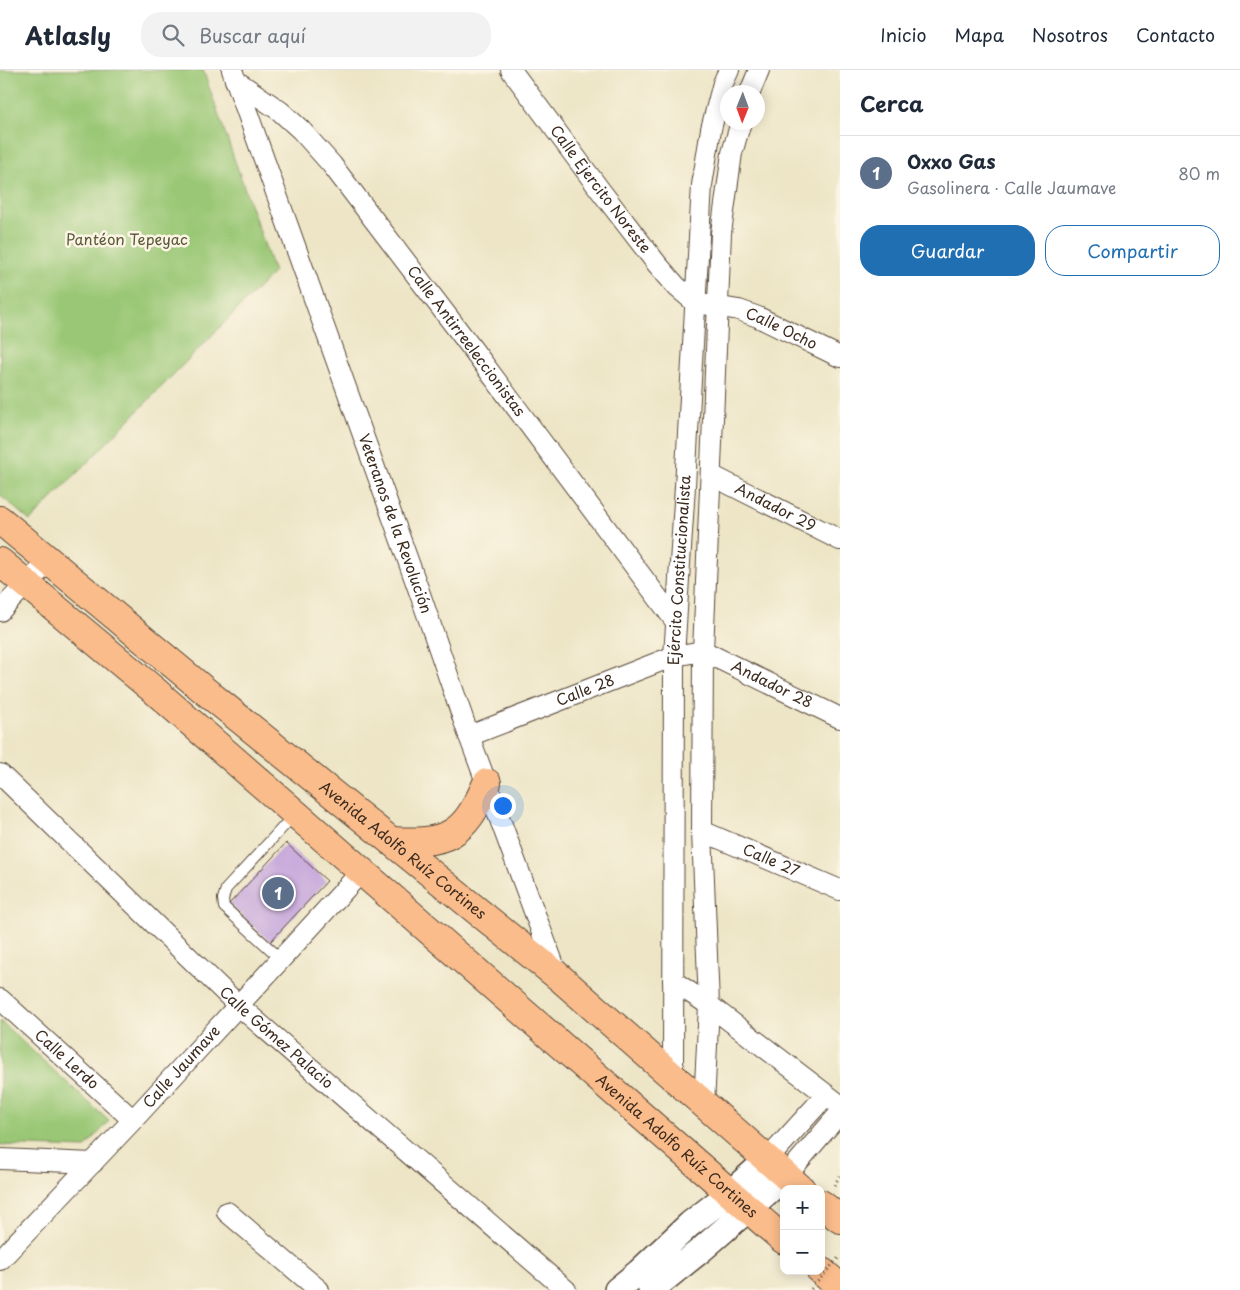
<!DOCTYPE html>
<html lang="es">
<head>
<meta charset="utf-8">
<style>
  body { margin:0; font-family:"Playpen Sans",sans-serif; background:#f2f2f3; color:#1f2937 }
  .controls { position:absolute; right:15px; bottom:15px; display:grid; overflow:hidden; border-radius:10px; box-shadow:0 2px 12px #0003 }
  .controls button { width:45px; height:45px; display:grid; place-items:center; padding:0; border:0; border-bottom:1px solid #e0e1e3; background:#fff; color:#1f2937; font:25px sans-serif }
  .compass { position:absolute; left:720px; top:15px; width:45px; height:45px; border-radius:50%; background:#fff; box-shadow:0 2px 12px #0003; rotate:181deg }
  .you { position:absolute; left:502px; top:735px; width:18px; height:18px; margin:-12px; border:4px solid #fff; border-radius:50%; background:#1a73e8; box-shadow:0 0 0 8px #1a73e833 }
  .badge { display:grid; place-items:center; width:32px; height:32px; border-radius:50%; background:#1f6fb2; color:#fff; font-size:16px; font-weight:700 }
  .pin { position:absolute; translate:-50% -50%; border:2px solid #fff; box-shadow:0 1px 5px #0006 }
  .list { margin:0; padding:0; list-style:none }
  h2 { display:flex; justify-content:space-between; align-items:center; height:65px; margin:0; padding:0 20px; font-size:21px }
  h2 small { font-size:16px; font-weight:400; color:#747a83 }
  .list li { display:grid; grid-template-columns:32px 1fr auto; gap:15px; align-items:center; box-sizing:border-box; height:75px; padding:0 20px; border-top:1px solid #e0e1e3 }
  .list b { display:block; font-size:19px; white-space:nowrap }
  .list p { margin:0; font-size:16px; white-space:nowrap; color:#747a83 }
  .list em { font-size:16px; font-style:normal; color:#747a83 }
  .actions { display:flex; gap:10px; padding:15px 20px }
  .actions a { flex:1; padding:11px 0; border:1px solid #1f6fb2; border-radius:20px; text-align:center; font-size:18px; color:#1f6fb2 }
  .actions .main { background:#1f6fb2; color:#fff }
  .icon { flex:none; width:28px; height:28px; fill:none; stroke:currentColor; stroke-width:2; stroke-linecap:round; stroke-linejoin:round }
  .map { position:relative; flex:none; width:840px; height:1220px; overflow:hidden }
  header { display:flex; align-items:center; gap:30px; box-sizing:border-box; height:70px; padding:0 25px; background:#fff; border-bottom:1px solid #e0e1e3 }
  header strong { font-size:24px }
  nav { display:flex; gap:28px; margin-inline-start:auto; font-size:18px }
  .search { width:350px; height:45px; background:#f2f2f3; display:flex; align-items:center; gap:12px; box-sizing:border-box; padding:0 18px; border-radius:20px; color:#747a83; font-size:19px }
  main { display:flex }
  aside { flex:1; background:#fff }
  .map>svg:first-child { display:block }
  .green { fill:#9ac775; stroke:#6a784a }
  .building { fill:#c4a4db }
  .lines { fill:none; stroke-linecap:round; stroke-linejoin:round }
  .service-casing { stroke:#564637; stroke-width:12 }
  .minor-casing { stroke:#564637; stroke-width:22 }
  .tertiary-casing { stroke:#564637; stroke-width:28 }
  .primary-casing { stroke:#564637; stroke-width:30 }
  .path { stroke:#564637; stroke-width:3; stroke-dasharray:1 4; stroke-linecap:butt }
  .service { stroke:#fff; stroke-width:10 }
  .minor { stroke:#fff; stroke-width:20 }
  .tertiary { stroke:#fff; stroke-width:25 }
  .primary { stroke:#fabc8b; stroke-width:28 }
  .path-bridge { stroke:#564637; stroke-width:3; stroke-dasharray:1 4; stroke-linecap:butt }
  .labels { text-anchor:middle; stroke-width:5; stroke-linejoin:round; paint-order:stroke }
  .street-label { font-size:15px; fill:#3b2a1e; stroke:#fcf5e5 }
  .park-label { font-size:15px; fill:#585938; stroke:#fcf5e5 }
</style>
</head>
<body>
<header>
<strong>Atlasly</strong>
<div class="search"><svg class="icon" aria-label="search" viewBox="0 0 24 24"><circle cx="10" cy="10" r="6"/><path d="M15 15l6 6"/></svg>Buscar aquí</div>
<nav><a>Inicio</a><a>Mapa</a><a>Nosotros</a><a>Contacto</a></nav>
</header>
<main>
<div class="map">
<svg width="840" height="1220" viewBox="0 0 840 1220">
  <rect width="100%" height="100%" fill="#fcf5e5"/>
  <filter id="ink" filterUnits="userSpaceOnUse"><feTurbulence type="fractalNoise" baseFrequency=".02" numOctaves="2"/><feDisplacementMap in="SourceGraphic" scale="10" xChannelSelector="R" yChannelSelector="G"/><feConvolveMatrix kernelMatrix="1 2 1 2 8 2 1 2 1" color-interpolation-filters="sRGB"/></filter>
  <filter id="wash" filterUnits="userSpaceOnUse"><feTurbulence type="fractalNoise" baseFrequency=".0096" numOctaves="4" result="noise"/><feDisplacementMap in="SourceGraphic" scale="20" xChannelSelector="R" yChannelSelector="G"/><feGaussianBlur stdDeviation="1.12" result="paint"/><feColorMatrix in="noise" values="0 0 0 0 0 0 0 0 0 0 0 0 0 0 0 0 0 1.4 0 .05"/><feComposite in="paint" operator="in"/></filter>
  <g filter="url(#wash)">
    <rect width="100%" height="100%" fill="#ede5c6"/>
    <path class="green" d="M0 0H203L274 202 30 451 0 425Z
      M0 951 109 1051 85 1078 0 1075Z"/>
    <g id="blocks">
      <path class="building" d="M286 773 327 811 270 872 229 834Z"/>
    </g>
  </g>
  <g filter="url(#ink)">
    <use href="#blocks" fill-opacity="0" stroke="#564637" stroke-width="1"/>
    <g class="lines">
      <defs>
        <path id="service" d="M281 889 224 837 223 829 226 819 294 745"/>
        <g id="minor">
          <path id="s1" d="M232 0 419 521 469 666 558 906"/>
          <path id="s2" d="M511 0 600 120 657 194 677 217 696 233 739 240 758 247 840 287"/>
          <path id="s3" d="M235 10 280 41 301 60 332 95 474 281 676 552"/>
          <path d="M750 22 759 0"/>
          <path id="s4" d="M711 405 840 470"/>
          <path d="M0 541 48 492"/>
          <path id="s5" d="M469 666 674 586 703 581 840 648"/>
          <path id="s6" d="M0 704 239 936 566 1220"/>
          <path id="s7" d="M702 761 840 820"/>
          <path d="M673 911 709 935 840 1035"/>
          <path id="s8" d="M0 929 133 1050"/>
          <path id="s9" d="M673 1005 674 586 685 416 702 115 711 59 723 13 729 0"/>
          <path d="M704 1035 709 935 702 761 703 581 721 163 732 83 741 52"/>
          <path d="M0 1089 93 1093"/>
          <path d="M767 1090 826 1025"/>
          <path d="M786 1106 840 1043"/>
          <path d="M227 1142 319 1220"/>
          <path id="s10" d="M0 1190 133 1050 361 802"/>
        </g>
        <path id="tertiary" d="M617 1220 639 1202 690 1154 730 1123 767 1090
          M651 1220 701 1180 786 1106"/>
        <g id="primary">
          <path id="s11" d="M0 450 204 620 559 907 801 1119"/>
          <path id="s12" d="M0 492 155 621 784 1170"/>
          <path d="M391 771C447 774 464 767 487 713"/>
          <path d="M821 1134 840 1149"/>
          <path d="M821 1201 840 1217"/>
        </g>
      </defs>
      <use href="#service" class="service-casing"/>
      <use href="#minor" class="minor-casing"/>
      <use href="#tertiary" class="tertiary-casing"/>
      <use href="#primary" class="primary-casing"/>
      <path class="path" d="M834 1115 840 1106"/>
      <use href="#service" class="service"/>
      <use href="#minor" class="minor"/>
      <use href="#tertiary" class="tertiary"/>
      <use href="#primary" class="primary"/>
      <path class="path-bridge" d="M811 1219 840 1186"/>
    </g>
  </g>
  <g class="labels">
    <g class="street-label">
      <text dy="5" stroke="none"><textPath href="#s2" startOffset="149">Calle Ejercito Noreste</textPath></text>
      <text dy="5" stroke="none"><textPath href="#s2" startOffset="388">Calle Ocho</textPath></text>
      <text dy="5" stroke="none"><textPath href="#s3" startOffset="351">Calle Antirreeleccionistas</textPath></text>
      <text dy="5" stroke="none"><textPath href="#s4" startOffset="72">Andador 29</textPath></text>
      <text dy="5" stroke="none"><textPath href="#s1" startOffset="482">Veteranos de la Revolución</textPath></text>
      <text dy="5" stroke="none"><textPath href="#s9" startOffset="505">Ejército Constitucionalista</textPath></text>
      <text dy="5" stroke="none"><textPath href="#s5" startOffset="326">Andador 28</textPath></text>
      <text dy="5" stroke="none"><textPath href="#s5" startOffset="125">Calle 28</textPath></text>
      <text dy="5" stroke="none"><textPath href="#s11" startOffset="521">Avenida Adolfo Ruíz Cortines</textPath></text>
      <text dy="5" stroke="none"><textPath href="#s7" startOffset="75">Calle 27</textPath></text>
      <text dy="5" stroke="none"><textPath href="#s6" startOffset="382">Calle Gómez Palacio</textPath></text>
      <text dy="5" stroke="none"><textPath href="#s8" startOffset="90">Calle Lerdo</textPath></text>
      <text dy="5" stroke="none"><textPath href="#s10" startOffset="265">Calle Jaumave</textPath></text>
      <text dy="5" stroke="none"><textPath href="#s12" startOffset="894">Avenida Adolfo Ruíz Cortines</textPath></text>
    </g>
    <g class="park-label">
      <text x="127" y="175">Pantéon Tepeyac</text>
    </g>
  </g>
</svg>
<div class="controls">
<button>+</button>
<button>−</button>
</div>
<svg class="compass" viewBox="-18 -18 36 36"><path d="M0-13l5 13h-10z" fill="#e53935"/><path d="M0 13l5-13h-10z" fill="#747a83"/></svg>
<div class="you"></div>
<div class="pin badge" style="left:278px;top:823px;background:#5c6f8a">1</div>
</div>
<aside>
<h2>Cerca<small></small></h2>
<ul class="list">
<li><span class="badge" style="background:#5c6f8a">1</span><div><b>Oxxo Gas</b><p>Gasolinera · Calle Jaumave</p></div><em>80 m</em></li>
</ul>
<div class="actions"><a class="main">Guardar</a><a>Compartir</a></div>
</aside>
</main>
</body>
</html>
